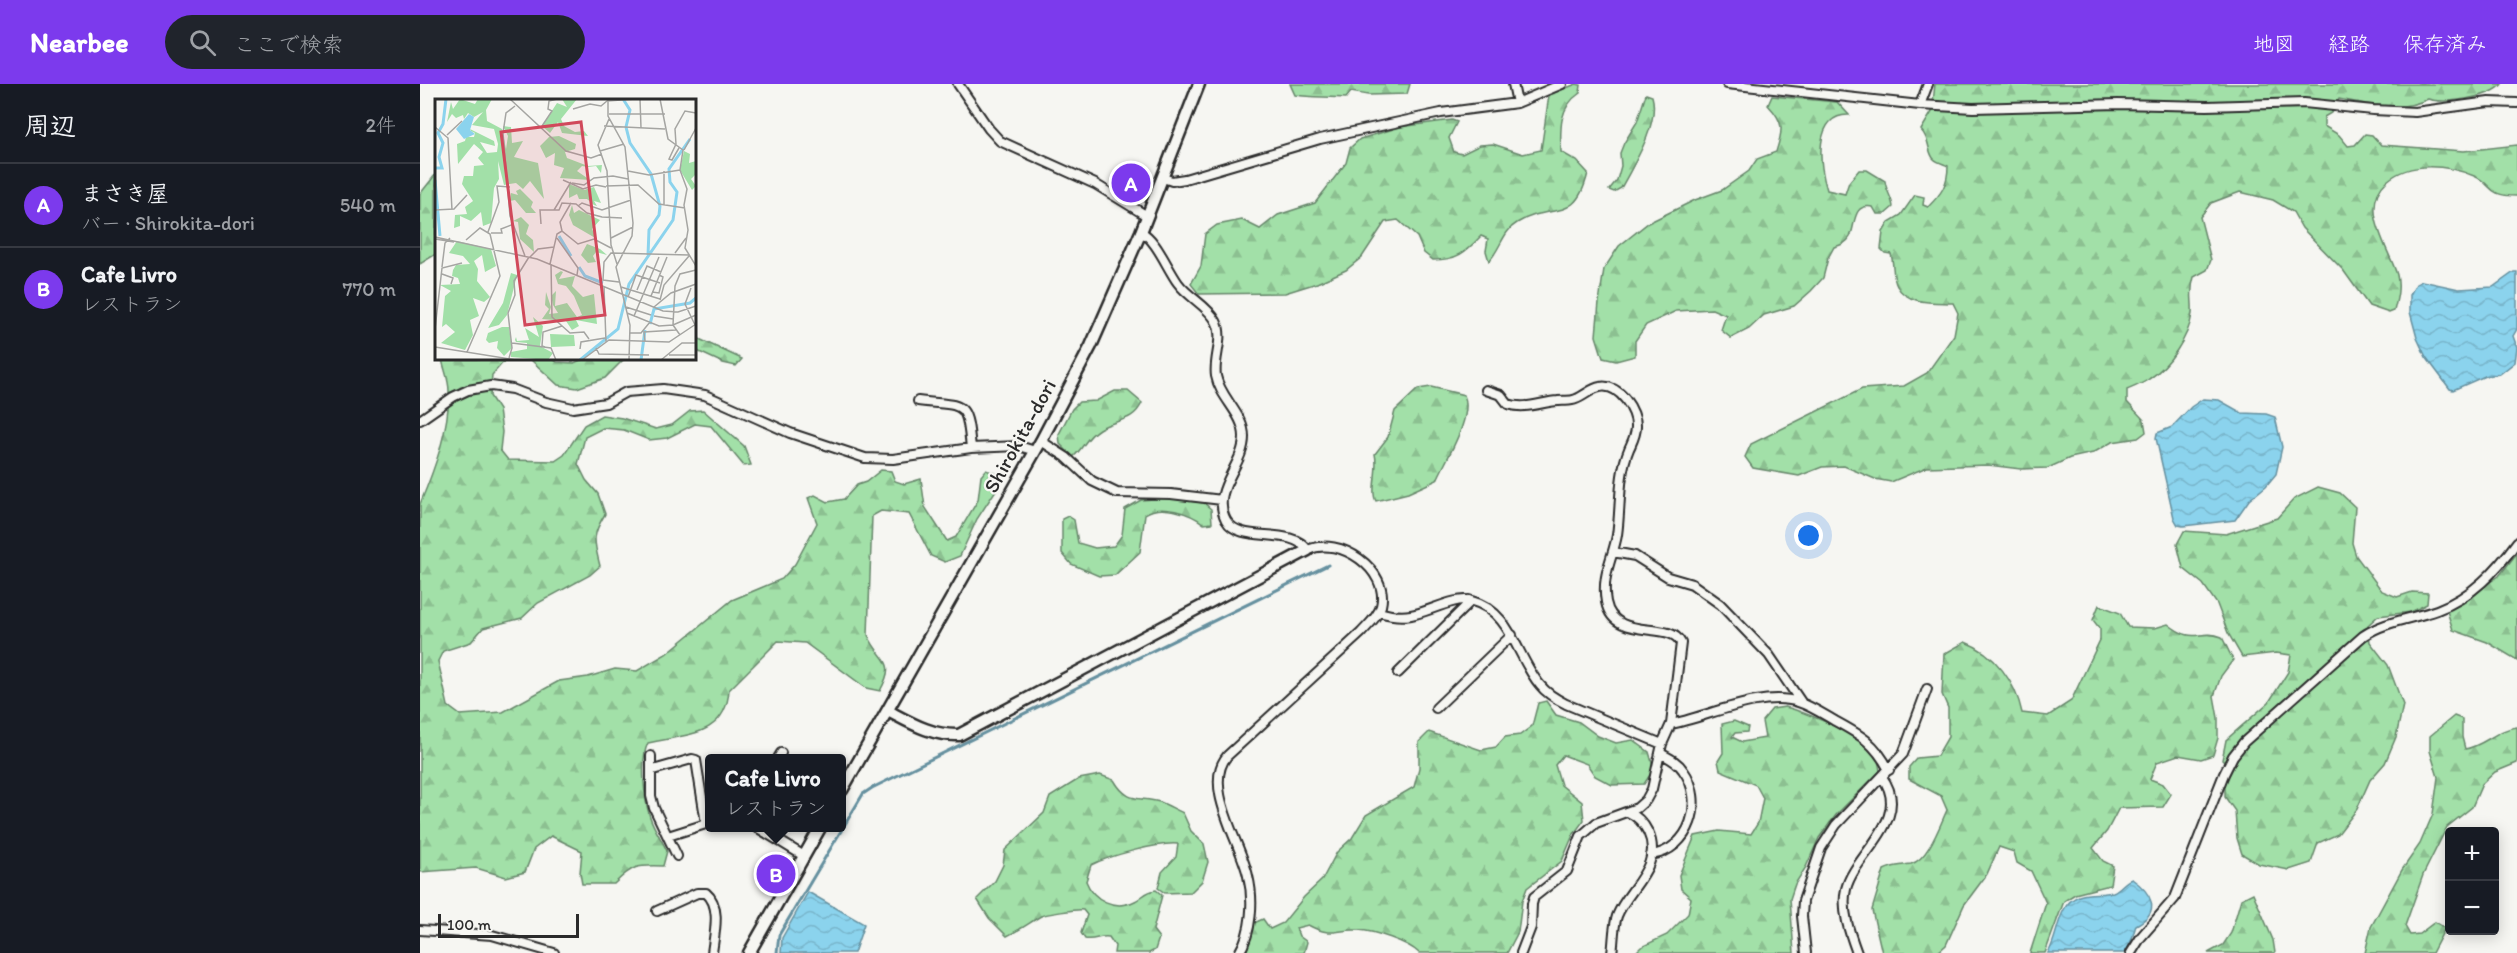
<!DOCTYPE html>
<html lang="ja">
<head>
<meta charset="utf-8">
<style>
  body { margin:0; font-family:Itim,"Klee One",sans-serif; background:#20242c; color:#f1f3f6 }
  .controls { position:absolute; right:18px; bottom:18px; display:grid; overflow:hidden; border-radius:6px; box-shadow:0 3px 15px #0003 }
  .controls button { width:54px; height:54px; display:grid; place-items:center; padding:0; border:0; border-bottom:2px solid #363941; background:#171b24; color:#f1f3f6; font:30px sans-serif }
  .scale { position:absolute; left:18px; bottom:15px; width:141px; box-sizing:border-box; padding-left:6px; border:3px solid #2b2b2b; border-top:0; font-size:16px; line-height:21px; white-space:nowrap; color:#2b2b2b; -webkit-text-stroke:4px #f6f6f2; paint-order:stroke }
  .you { position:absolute; left:1389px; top:452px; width:21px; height:21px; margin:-15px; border:4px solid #fff; border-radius:50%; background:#1a73e8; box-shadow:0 0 0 9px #1a73e833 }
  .badge { display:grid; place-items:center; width:39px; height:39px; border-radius:50%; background:#7c3aed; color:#fff; font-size:20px; font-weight:700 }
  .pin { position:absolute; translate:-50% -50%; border:3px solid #fff; box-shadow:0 2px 6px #0006 }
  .popup { position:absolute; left:285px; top:670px; width:141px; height:78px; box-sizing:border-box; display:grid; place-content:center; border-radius:6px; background:#171b24; filter:drop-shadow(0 2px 4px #0005); font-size:20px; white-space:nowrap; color:#9ea1a6 }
  .popup b { font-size:22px; color:#f1f3f6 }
  .popup::after { content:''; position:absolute; left:50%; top:100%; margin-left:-12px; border:12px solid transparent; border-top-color:#171b24 }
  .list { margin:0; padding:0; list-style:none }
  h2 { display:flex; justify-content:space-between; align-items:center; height:78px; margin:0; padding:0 24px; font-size:26px }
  h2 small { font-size:20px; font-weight:400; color:#9ea1a6 }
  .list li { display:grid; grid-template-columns:39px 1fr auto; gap:18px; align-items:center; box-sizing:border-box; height:84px; padding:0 24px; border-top:2px solid #363941 }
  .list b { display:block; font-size:22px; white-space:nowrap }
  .list p { margin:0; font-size:20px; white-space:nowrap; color:#9ea1a6 }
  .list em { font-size:20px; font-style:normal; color:#9ea1a6 }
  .icon { flex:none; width:33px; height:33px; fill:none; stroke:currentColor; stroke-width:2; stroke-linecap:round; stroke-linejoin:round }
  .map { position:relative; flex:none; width:2097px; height:869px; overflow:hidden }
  header { display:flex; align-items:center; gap:36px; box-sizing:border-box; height:84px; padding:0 30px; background:#7c3aed; color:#fff }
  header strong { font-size:28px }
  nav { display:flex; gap:33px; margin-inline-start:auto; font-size:21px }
  .search { width:420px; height:54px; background:#20242c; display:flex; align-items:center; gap:15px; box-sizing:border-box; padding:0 21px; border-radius:33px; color:#9ea1a6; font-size:22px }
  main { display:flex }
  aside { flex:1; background:#171b24 }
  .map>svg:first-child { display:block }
  .forest { fill:url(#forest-firs); stroke:#66866a; stroke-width:1.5 }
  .water { fill:url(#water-waves); stroke:#65909f; stroke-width:1.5 }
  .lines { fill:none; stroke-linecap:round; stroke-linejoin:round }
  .stream { stroke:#65909f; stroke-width:3 }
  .street-casing { stroke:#2b2b2b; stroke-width:12 }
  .secondary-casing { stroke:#2b2b2b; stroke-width:15 }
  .street { stroke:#f6f6f2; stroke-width:8 }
  .secondary { stroke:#f6f6f2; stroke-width:10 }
  .labels { text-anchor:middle; stroke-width:4.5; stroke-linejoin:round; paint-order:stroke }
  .street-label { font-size:21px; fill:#2b2b2b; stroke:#f6f6f2 }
  .inset-river { fill:none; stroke:#8bd3ed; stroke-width:3 }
  .inset-road { fill:none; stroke:#a5a5a2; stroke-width:1.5 }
  .view { fill:#d1495b; fill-opacity:0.15; stroke:#d1495b; stroke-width:3 }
  .inset-edge { fill:none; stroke:#2b2b2b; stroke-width:3 }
</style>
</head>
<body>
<header>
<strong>Nearbee</strong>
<div class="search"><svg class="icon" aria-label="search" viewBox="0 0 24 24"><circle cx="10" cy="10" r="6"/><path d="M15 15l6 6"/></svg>ここで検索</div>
<nav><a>地図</a><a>経路</a><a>保存済み</a></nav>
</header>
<main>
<aside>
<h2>周辺<small>2件</small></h2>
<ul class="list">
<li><span class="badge">A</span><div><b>まさき屋</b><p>バー · Shirokita-dori</p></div><em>540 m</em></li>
<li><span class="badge">B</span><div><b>Cafe Livro</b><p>レストラン</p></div><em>770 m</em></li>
</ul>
</aside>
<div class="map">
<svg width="2097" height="869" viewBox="0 0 2097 869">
  <defs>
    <pattern id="forest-firs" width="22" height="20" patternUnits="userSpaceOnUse" patternTransform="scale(1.5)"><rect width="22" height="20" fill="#a2e0a8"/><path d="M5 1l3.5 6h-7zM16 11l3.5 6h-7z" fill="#8cc091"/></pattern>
    <pattern id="water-waves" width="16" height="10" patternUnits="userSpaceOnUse" patternTransform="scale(1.5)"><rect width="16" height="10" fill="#8bd3ed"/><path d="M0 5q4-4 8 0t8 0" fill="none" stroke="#78b5cb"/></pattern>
  </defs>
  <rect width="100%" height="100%" fill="#f6f6f2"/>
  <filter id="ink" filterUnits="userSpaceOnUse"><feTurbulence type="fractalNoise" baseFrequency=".0167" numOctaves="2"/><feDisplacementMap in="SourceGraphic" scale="12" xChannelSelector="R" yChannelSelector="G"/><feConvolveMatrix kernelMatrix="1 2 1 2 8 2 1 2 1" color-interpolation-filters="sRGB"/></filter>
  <g filter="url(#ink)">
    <path class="forest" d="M870 0H990L987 10 948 11 931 8 926 14C908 12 893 14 875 11Z
      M1156 0 1161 1 1160 9C1139 23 1140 44 1141 68L1157 77 1168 89C1155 142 1132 117 1097 139 1083 147 1080 166 1069 177L1066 167 1068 155 1061 152C1045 169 1037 176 1013 176L1004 169 997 153 978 136 965 138 942 173 926 186 897 199 865 209 779 210 771 200 781 182 785 150 797 141 822 136 840 145 858 131 895 119 926 79 930 64 940 55 980 43 1032 36 1037 38 1029 54 1034 68 1042 70 1060 61 1073 60 1103 70 1121 66 1129 11Z
      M1515 0H2082C2072 14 2023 20 2008 15 1980 29 1948 20 1919 15L1911 29 1904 33V42L1919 51 1928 62 1935 61 1945 50 1952 51 1961 61 2044 67 2097 61V112C2065 112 2074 100 2054 92 2027 81 1990 77 1967 97 1938 123 1969 164 1977 191 1980 204 1977 215 1974 227L1969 229 1949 222 1923 186 1882 144 1873 128 1853 116 1820 108 1791 119 1780 133 1791 176 1787 186 1774 193C1769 209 1773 215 1772 230 1769 253 1749 282 1729 295 1722 300 1714 303 1707 306V318L1724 336 1726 348 1718 354 1692 358 1673 369 1650 374 1628 384 1601 385 1568 381 1507 383 1471 398 1455 395 1424 382 1402 383 1379 392 1333 384 1325 373 1331 360 1442 305 1484 302 1507 289 1534 251 1538 229 1533 219C1515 218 1487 221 1477 202 1472 194 1474 179 1471 170L1465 169 1461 165 1463 148 1469 138 1481 131 1495 111 1504 113 1503 121 1508 123C1521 110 1528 101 1528 82 1524 80 1517 78 1514 75 1507 68 1511 57 1501 46L1512 28Z
      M1226 10 1232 12C1240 39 1214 80 1201 104L1194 108 1189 106 1197 96 1201 82 1200 69 1204 59 1217 38Z
      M1352 12 1417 18 1429 31C1393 30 1399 82 1407 106L1425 110 1429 98 1439 86H1447L1465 97C1466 107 1472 113 1473 123L1465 130H1457L1453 123C1432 119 1436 140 1430 153 1427 159 1421 161 1414 163L1408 174 1403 194 1391 207 1374 222 1344 231 1329 245 1311 254 1301 246 1306 231 1292 225 1256 227 1226 241 1215 257V272L1196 277 1183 274 1176 252 1179 218 1184 185 1199 162 1228 139 1275 116 1302 106 1329 87 1337 75 1356 68C1363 46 1365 39 1348 21Z
      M16 90V170L0 180V110Z
      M275 253 277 254 322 275 316 282 303 279 275 266Z
      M22 275H86L72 291 70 312 79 326 82 348 80 366 88 376 135 377 144 371 164 341 182 331 202 334 236 345 252 341 270 327 283 326 324 362 331 381 324 382 291 342 275 340 247 354 229 356 204 346 183 344 165 353 158 380 166 396 178 410 185 430C171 453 174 457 180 482L170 491 118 519 102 534 63 544 51 558 23 567 18 577 28 622 40 631 83 628 139 597 168 593 195 585 217 587 246 570 312 516 362 495 375 480 397 439 388 414 395 411 408 418 424 415 437 401 446 398 461 386 471 387 475 397 484 400 501 395 505 423 527 457 536 453 558 416 561 392 566 386 578 390V403L557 435 540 472 525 478 511 472 489 430 461 427 452 432 448 551C460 579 478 574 460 607L446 604 385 559 358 557 309 606C306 653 265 650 228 659 220 674 224 716 230 733 234 745 242 756 247 767L243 782C217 781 213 781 194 800H162L160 789 162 767 131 752 114 765 105 788 86 793 56 784 0 788V420C15 384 29 346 29 307 29 296 24 285 22 275Z
      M110 275H133L137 278 154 279 163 275H204L185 294 157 304 138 301Z
      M1011 303 1044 311C1054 332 1026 375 1017 396L988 409 956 417C950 407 959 385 955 370L968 353 975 327 998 305Z
      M695 307H708L722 319C713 339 695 335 679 345 665 354 664 364 653 373L640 360 639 350 652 325 659 318 676 317Z
      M1898 403 1920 409 1935 423 1932 459 1936 472 1962 507 1977 513 1992 508 2008 509 2007 520 1991 528 1958 532 1948 541 1950 558 1968 581 1983 621 1976 653 1965 679 1950 696 1937 725 1918 750 1898 759 1891 779 1869 786 1839 780 1822 770 1817 754 1815 727 1805 713V700L1812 685 1802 676 1806 656 1849 618 1868 588 1871 571 1856 569 1822 573 1808 549 1797 520 1783 500 1763 484 1757 460 1764 447 1806 450 1857 434 1874 415Z
      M747 414 784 419 791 425 792 439 784 440C771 429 740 419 725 430L720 468 695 491 679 492 651 480 642 469V435L648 432 654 436 658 459 675 464 694 462 702 451 705 425 721 416Z
      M2097 469V576L2067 558 2033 546 2027 527 2079 492Z
      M1679 521 1700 529 1708 543 1735 544 1748 540C1775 562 1779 544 1802 553L1813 576 1801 592 1794 612 1798 634V654L1793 671 1781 675 1758 671 1737 678 1730 695 1743 700 1751 710 1743 723 1699 724 1687 747 1673 764 1683 777 1693 782 1690 801 1655 810 1644 817 1625 869H1610L1626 819 1611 787 1597 779 1594 768 1579 763 1567 790 1544 821 1526 861 1517 869H1462L1452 826 1464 786C1474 781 1480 782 1491 780 1508 776 1520 741 1527 726L1521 712 1489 695V683L1497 674 1517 672 1528 653V624L1522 610 1524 570 1545 558C1575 569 1596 599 1602 629L1628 632 1651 617 1680 556V545L1673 536Z
      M1126 617 1136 631 1159 638 1178 652 1196 659 1213 656 1229 668 1234 685 1224 700 1192 701 1175 692 1167 680 1143 671 1135 681 1141 701 1162 718 1164 736 1153 751 1142 777 1107 804 1102 817 1098 848 1087 869H999C988 858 954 847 938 846 915 845 912 854 888 841L876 844 879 852 887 858 884 869H826L834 839 843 835 850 845 863 839 884 813 902 796 917 768 932 754 946 731 994 703 999 684V658L1009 648 1061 666 1076 663 1085 653 1100 651 1112 642 1118 619Z
      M1365 623C1382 627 1438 650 1449 662 1456 668 1459 679 1460 687L1416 731 1399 754 1386 783 1375 800 1370 815 1374 869H1215L1221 863 1247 851 1268 830 1271 814 1261 805 1259 791 1275 752 1299 747 1331 750 1338 739 1343 714 1336 701 1300 686 1298 677 1303 669 1302 640 1314 637 1328 643 1327 648 1315 649 1312 653 1322 658 1345 654 1342 637 1352 625Z
      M2034 632 2042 635V653L2045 665C2064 662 2077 645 2097 643V679L2075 688 2062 700 2052 723 2027 743 2003 791 1985 842 1990 851 1999 850 2015 838 2025 844 2012 869H1945L1951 843 1982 786 2000 760 2013 730 2018 693 2010 667V652Z
      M680 691 694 696C708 720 718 712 740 718 748 721 756 726 763 729L771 747 784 760 788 778 782 797 771 808 745 809 738 804 742 788 756 773 758 760C739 758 689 772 671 781L666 797C673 816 695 827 715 817 723 813 726 807 736 806L742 811 733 846 739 854 735 866 729 869H694L695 862 689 853C680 851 675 857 665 855L661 849 667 831 663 826C657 825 625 830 621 832 609 839 600 846 587 852L569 834 557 815 575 797 583 781 585 766 624 729 630 713 659 695Z
      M1833 809 1853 856 1855 869H1788L1803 861 1811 849 1821 815Z"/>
    <path class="water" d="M2094 188H2097V245L2093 252 2097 263 2095 278 2080 290 2065 292 2033 306 2030 305 2006 273 1997 254 1990 228V211L1996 200 2002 197 2039 205 2073 203Z
      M1783 315 1799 316 1822 329 1846 330 1855 333 1862 363 1856 390 1846 402 1829 416 1815 436 1763 442 1758 441 1754 434 1736 354 1737 349 1752 343 1771 323Z
      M1712 795C1732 809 1742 828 1716 841L1712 855 1705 869H1628C1639 851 1637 820 1659 812 1670 808 1682 811 1693 808 1701 805 1704 797 1712 795Z
      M388 808 444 840 434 869H361L362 854Z"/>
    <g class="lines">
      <path class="stream" d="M357 869 359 851 443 710 452 704 908 481"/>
      <defs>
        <path id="street" d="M538 0 569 45 580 57 675 100 727 132
          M1093 0 1097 19
          M1307 0 1500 21 1553 24 1698 20 1787 22 1884 19 1953 26 1995 28 2069 18 2097 19
          M1500 21 1508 0
          M743 94 752 97 765 95 900 55 1021 29 1097 19 1142 0
          M721 148C736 155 747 184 758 199 768 213 788 222 796 237 805 254 793 274 796 292 800 314 824 330 824 353 824 382 790 406 806 436 820 461 870 441 888 466 919 451 970 486 961 522 958 533 948 541 941 549L807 672C782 702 821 759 828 792 834 816 832 848 819 869
          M1066 306 1081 311 1088 320C1105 326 1121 318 1138 317 1144 316 1150 318 1156 315 1164 312 1172 304 1180 303 1199 299 1217 327 1216 343 1216 351 1212 358 1209 365 1198 391 1201 423 1197 451 1193 474 1181 492 1186 518 1194 559 1250 535 1261 559L1251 640 1242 660 1232 705 1226 716 1217 724 1176 739 1161 752 1147 787 1114 813 1112 820 1111 843 1101 869
          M498 317C545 323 546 314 551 364
          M0 336 33 313 48 306 71 302 92 305 126 318 153 324 186 319 206 308 243 305 285 311 370 349 445 374 473 375 551 364 599 362 615 367
          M621 357 646 373 672 397 697 409 751 410 802 416
          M1193 468 1215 472 1248 493 1272 500 1300 520 1349 571 1381 618
          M959 528C969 531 980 533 991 531 1009 528 1036 512 1052 517 1091 527 1097 574 1120 601 1127 610 1136 615 1146 620L1242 660
          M978 589 1047 521 1049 516
          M1016 624 1092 551
          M1251 640C1287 633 1342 606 1378 618 1391 622 1403 630 1415 637 1441 651 1455 659 1469 686
          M231 672V712L234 724 257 772
          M358 674 361 669
          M233 686 272 675 276 676 286 739
          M338 744 384 772
          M248 752 289 739
          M1231 771C1270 766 1286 717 1263 686 1258 678 1249 674 1240 669
          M237 827 277 809H286C302 822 294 851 292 869
          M0 846 72 851 134 869
          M1192 869C1194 857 1193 844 1197 832 1208 804 1244 782 1228 748 1223 738 1217 732 1208 728
          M1386 869 1382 832 1383 817 1401 764 1416 741 1483 670 1507 605
          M1437 869C1430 850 1421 826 1426 805 1435 769 1493 735 1462 693
          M1711 869 1721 853 1755 814 1804 690 1813 672 1824 658 1943 552C1965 537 1992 535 2017 526 2052 513 2076 487 2097 458"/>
        <path id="secondary" d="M468 627C491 639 512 652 539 651L888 466
          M422 706 621 357 671 262 721 148 779 0
          M329 869 400 744"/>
      </defs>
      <use href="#street" class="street-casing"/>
      <use href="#secondary" class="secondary-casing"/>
      <use href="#street" class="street"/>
      <use href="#secondary" class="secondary"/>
    </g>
  </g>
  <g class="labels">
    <g class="street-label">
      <text transform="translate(600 352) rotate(-61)" y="7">Shirokita-dori</text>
    </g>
  </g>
  <g transform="translate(15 15)">
    <rect width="261" height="261" fill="#f6f6f2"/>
    <path d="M115 235 139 236 140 247 116 248Z" fill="#a2e0a8"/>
    <path d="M25 0 40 5 43 0H57L51 11 52 22 67 30 71 50 73 37 68 27 76 28 77 44 88 42 79 58 103 64 109 100 95 82 88 90 81 84 69 86 63 62 64 80 59 89 56 124 48 127 46 113 36 122 25 117V127L19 129 20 116 32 115 30 108 38 102 27 85 29 77H38L39 67 49 66 43 59 48 53 39 45 23 65 22 45 30 42 31 38H39L40 34 36 32 35 30 59 42 60 47 45 43 52 54 62 53 63 45 59 30 37 26 48 13 39 18 33 14 29 20 28 16 21 19 17 15 12 23 16 3 18 10ZM127 0H142L126 20 129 27 140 33 149 32 153 37 127 34 123 23 115 34 107 27 122 4 132 8ZM124 37 141 45 140 50 130 53 132 59 153 67 167 66 166 74 161 67 153 68 147 67 142 72 155 81 125 79 129 69 119 66 120 54 111 59 105 47 114 38ZM249 52 255 55 254 64 261 62V75L256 80 261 87 257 91 245 71ZM134 85 149 91 159 88 166 104 159 102 162 107 159 106 152 100H144L142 95 134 99ZM85 90 98 103 96 108 101 114H91L80 101 75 102 76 94 83 96 81 92ZM137 106 139 114 144 111 165 121 157 130 162 140 138 126 134 116ZM86 118 94 126 91 135 98 141 99 153 85 140 83 123 78 122ZM22 142 56 150 61 167 50 173 47 156 39 162 43 170 42 182 55 198 49 203 38 199 44 217 35 221 38 236 30 251 6 244 20 233 11 225 7 228 10 197 16 192 5 186 25 185 23 179 17 177 18 171 21 166 35 165 28 157 14 154ZM152 145 165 150 172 156 161 153 158 157 161 163 153 164 146 156ZM119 169 128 173 124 180 140 177 137 187 148 198 159 195 162 225 141 221 144 227 137 231 131 222 107 220 114 210 110 206 111 193 116 208 114 215 123 214 118 206 116 197 121 192 120 207 132 204 142 218 147 216 139 197 131 187 123 185 120 176 126 172ZM76 174 82 176 72 216 64 226 53 229 68 204ZM98 218 108 227 105 247 118 254 113 261 76 258V253L92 250V244L81 243 80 241 81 238 82 242 94 241 90 229 104 238ZM67 228H74L77 249 69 257 62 249 63 242 54 244 51 241 53 234Z" fill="#a2e0a8"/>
    <path d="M34 15 39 18 35 31 40 35 29 40 21 30Z" fill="#8bd3ed"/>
    <path class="inset-river" d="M188 0 195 11 191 28 195 44 216 75 225 107 224 116 214 131 213 156M0 69H7L4 58 8 44 3 34 8 25 11 0M0 81 5 137M124 137 136 157M144 168 150 177 168 184M215 225 219 210 255 204 261 199M145 261 183 230 194 185 238 121 242 93 235 83 234 70 255 40M206 261 210 231"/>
    <path class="inset-road" d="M75 0 131 52 156 59 167 55M173 0V17L190 48 198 124 197 137 181 168 195 226 194 261M205 0 206 29M225 0 233 40 248 51 245 71 252 90 249 106 253 131 250 149 261 167M80 7 71 14 68 34 75 117 90 157M138 10 155 5 166 7 172 2 201 0M174 15H230M174 20 163 46 172 72 176 146 182 165M107 27 117 12 113 10 114 2 122 0M169 27 230 30M0 28 13 39 17 111M12 36 27 22M244 49 237 61 234 60 241 45 240 30 250 12 261 14M249 51 261 29M165 52 189 45M193 72 214 76 245 71M229 72V106M128 81 148 90 161 86 171 88M137 84 149 86 159 79 178 77 193 80M171 87 203 86 224 105 250 109M136 104 125 123 127 132 143 145 159 140 176 149M143 107 147 104 167 111 196 101M0 111 19 110 32 96M119 111 136 83M106 125 105 111H124L127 104 141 105 152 114 167 118 187 119M53 133 64 103 62 87 75 88M56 134H67L66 130 79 125M0 138 102 160 228 212 243 213 261 207M122 139 143 169 142 176M176 139 198 128M0 140 19 143M31 141 45 129 55 135 65 177 32 253M240 154 251 139M95 158 103 150 119 148M115 165 122 135 127 132M116 165 117 218 135 234 149 233 154 240M7 168 10 144 15 139M7 175 18 179 16 185M184 183 168 181 169 163 176 154 254 156M169 188 171 243M186 188 225 200M256 189 250 205 261 228M202 191 212 167 226 173M217 193 224 194 228 178 224 176M216 197 232 158M193 198 201 176 225 184M225 201 229 186 254 157M191 208 216 216M219 208 236 194 261 185M192 214 224 227 238 226 261 216M199 217 224 158M219 217 238 220M0 230 7 169 27 164M195 234H206L215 223M245 236 238 226 240 187 245 175 261 171M210 242 209 233 241 231M77 244 116 249 121 261M0 248 81 261M110 248 107 247 108 233 127 227M161 249 164 255 214 256M145 250 146 243 170 239M234 256H261M74 259 77 249 73 214 80 196 79 182 94 158M147 261 174 241 234 243 261 225M226 261 247 244H261"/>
    <path class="view" d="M146 23 170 216 90 226 66 33Z"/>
    <rect width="261" height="261" class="inset-edge"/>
  </g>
</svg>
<div class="controls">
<button>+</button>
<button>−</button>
</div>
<div class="scale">100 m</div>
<div class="you"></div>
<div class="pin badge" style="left:711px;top:99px">A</div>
<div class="pin badge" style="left:356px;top:790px">B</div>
<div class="popup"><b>Cafe Livro</b>レストラン</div>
</div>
</main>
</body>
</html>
